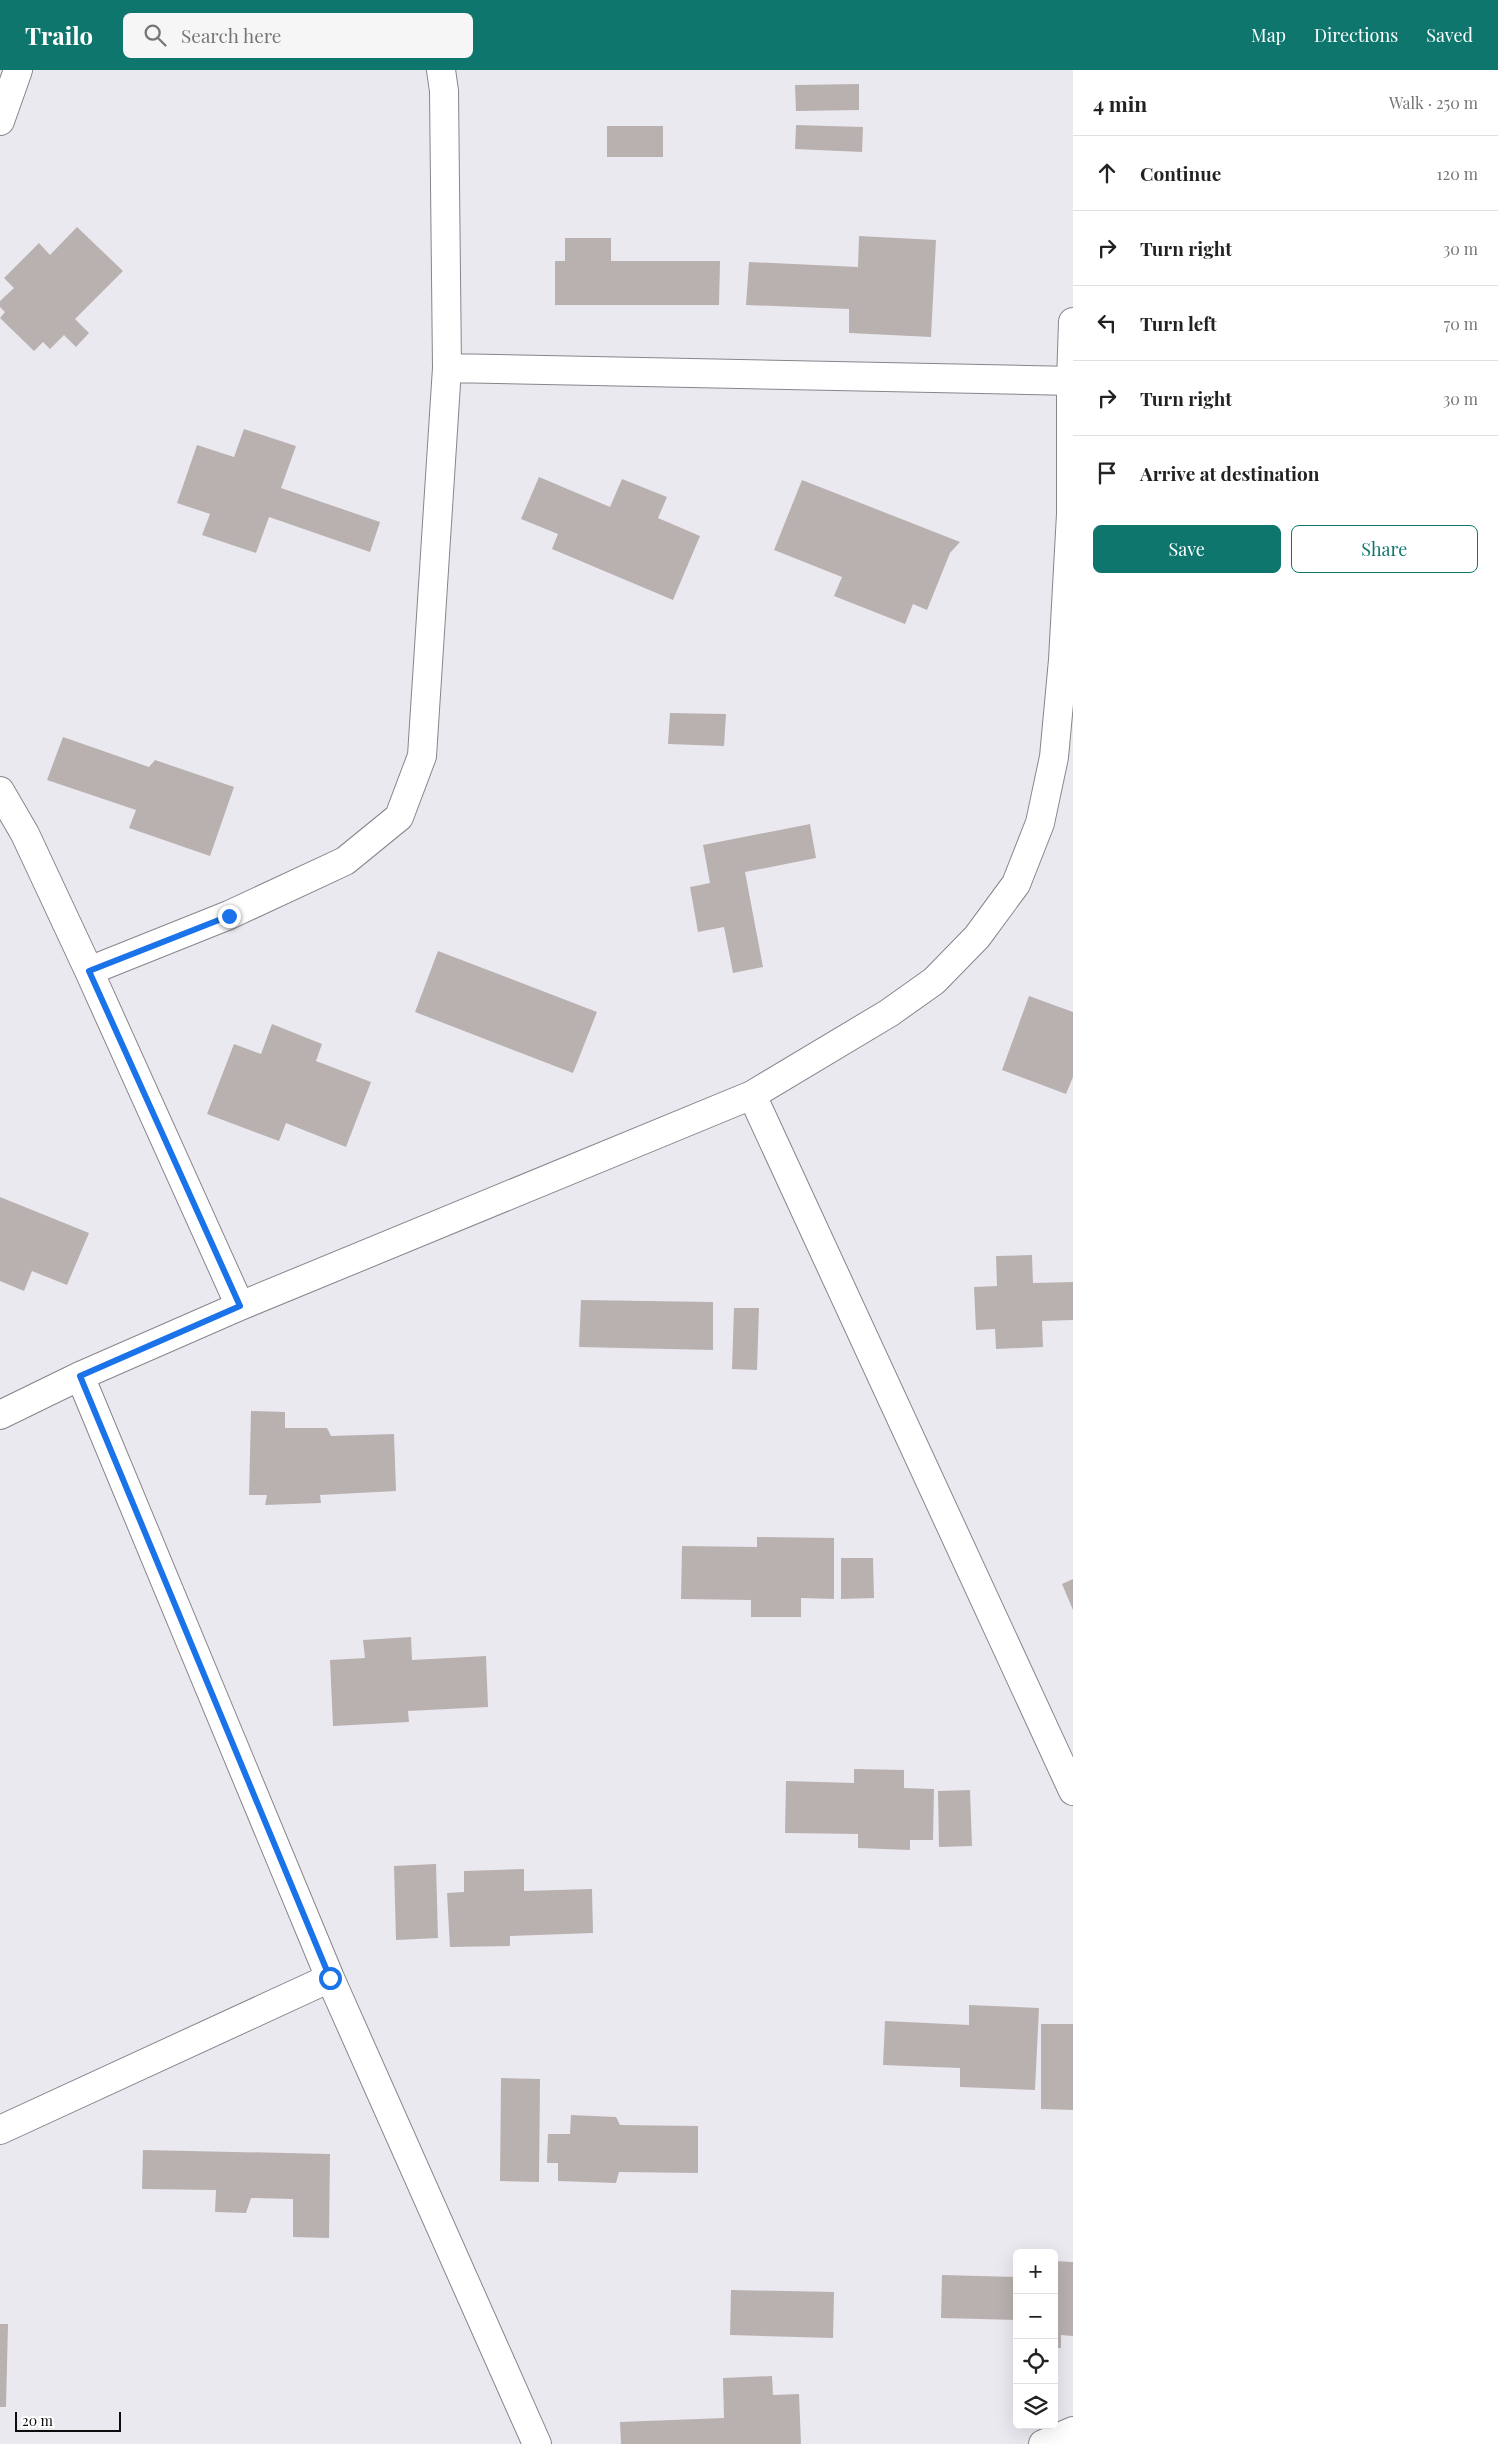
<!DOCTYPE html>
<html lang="en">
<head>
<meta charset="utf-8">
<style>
  body { margin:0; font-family:"Playfair Display",serif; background:#f6f6f6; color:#222 }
  .controls { position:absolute; right:15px; bottom:15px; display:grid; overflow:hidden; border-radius:8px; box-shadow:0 5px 20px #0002 }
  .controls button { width:45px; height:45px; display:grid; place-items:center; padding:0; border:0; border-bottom:1px solid #e0e0e0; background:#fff; color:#222; font:25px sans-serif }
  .scale { position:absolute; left:15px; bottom:12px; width:106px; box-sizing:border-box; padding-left:5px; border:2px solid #0c0b0d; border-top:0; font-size:14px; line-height:18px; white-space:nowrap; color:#0c0b0d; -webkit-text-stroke:4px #fff; paint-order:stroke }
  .stop { position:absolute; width:15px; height:15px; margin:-11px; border:4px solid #1a73e8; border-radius:50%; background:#fff }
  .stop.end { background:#1a73e8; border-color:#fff; box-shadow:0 1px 5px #0008 }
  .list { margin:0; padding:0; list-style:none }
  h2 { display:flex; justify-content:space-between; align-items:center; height:65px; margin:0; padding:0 20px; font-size:21px }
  h2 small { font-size:16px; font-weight:400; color:#767676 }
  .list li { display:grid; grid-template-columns:32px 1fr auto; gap:15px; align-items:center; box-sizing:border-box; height:75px; padding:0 20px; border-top:1px solid #e0e0e0 }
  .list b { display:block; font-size:19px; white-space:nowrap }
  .list em { font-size:16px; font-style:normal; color:#767676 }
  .actions { display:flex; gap:10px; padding:15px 20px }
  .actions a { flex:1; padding:11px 0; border:1px solid #0f766e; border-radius:8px; text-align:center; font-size:18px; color:#0f766e }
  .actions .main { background:#0f766e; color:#fff }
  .icon { flex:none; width:28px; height:28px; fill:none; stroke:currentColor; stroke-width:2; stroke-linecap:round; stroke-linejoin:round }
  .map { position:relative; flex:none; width:1073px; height:2374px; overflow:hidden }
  header { display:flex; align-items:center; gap:30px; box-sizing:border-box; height:70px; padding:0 25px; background:#0f766e; color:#fff }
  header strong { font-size:24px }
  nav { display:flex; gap:28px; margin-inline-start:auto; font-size:18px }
  .search { width:350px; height:45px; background:#f6f6f6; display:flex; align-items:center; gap:12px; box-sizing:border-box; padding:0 18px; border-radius:8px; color:#767676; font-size:19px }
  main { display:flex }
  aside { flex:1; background:#fff }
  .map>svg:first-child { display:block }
  .building { fill:#b9b1af }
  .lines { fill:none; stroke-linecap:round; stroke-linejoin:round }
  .minor-casing { stroke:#87858c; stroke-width:30 }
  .minor { stroke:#fff; stroke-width:28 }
  .route { stroke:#1a73e8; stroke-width:6 }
</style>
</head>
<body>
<header>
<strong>Trailo</strong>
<div class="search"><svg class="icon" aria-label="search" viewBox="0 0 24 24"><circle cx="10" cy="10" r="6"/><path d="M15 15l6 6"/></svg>Search here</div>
<nav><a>Map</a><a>Directions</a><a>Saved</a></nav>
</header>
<main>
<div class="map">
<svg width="1073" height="2374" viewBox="0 0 1073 2374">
  <rect width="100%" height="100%" fill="#ebe9f0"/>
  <path class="building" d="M859 14V40L796 41 795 15Z
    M796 55 863 57 862 82 795 79Z
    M607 56H663V87H607Z
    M77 157 123 201 75 249 89 263 76 277 64 265 50 279 43 272 34 281 0 248 5 242 0 237V231L14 218 4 208 39 173 50 185Z
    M859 166 936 170 931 267 849 263V239L746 235 749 192 858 197Z
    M565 168H611V191H720L719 235H555V191H565Z
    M244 359 296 376 281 418 380 452 370 482 269 447 256 483 202 465 210 444 177 433 197 375 234 387Z
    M539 407 610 437 622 409 667 427 658 448 700 466 673 530 552 479 558 464 521 449Z
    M802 410 960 472 950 483 927 540 913 534 905 554 834 526 842 507 774 480Z
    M670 643 726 644 724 676 668 674Z
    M63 667 149 697 155 690 234 717 210 786 129 758 136 740 47 710Z
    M810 754 816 788 745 802 763 897 733 903 724 857 698 862 690 817 710 813 703 775Z
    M438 881 597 942 573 1003 415 942Z
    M1029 926 1073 942V1007L1066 1024 1002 1000Z
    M272 954 322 974 316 991 371 1012 346 1077 286 1053 279 1071 207 1044 234 974 261 984Z
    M0 1127 89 1163 67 1215 32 1201 24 1221 0 1211Z
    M1032 1185 1033 1213 1073 1212V1250L1042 1251 1043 1277 996 1279 995 1259 976 1260 974 1217 997 1216 996 1186Z
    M581 1230 713 1232V1280L579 1277Z
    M734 1238H759L757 1300 732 1299Z
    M251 1341 285 1342V1358H327L331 1366 394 1364 396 1421 320 1425 321 1433 265 1435 267 1425H249Z
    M757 1467 834 1468V1529L801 1528V1547H751V1530L681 1529 682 1476 757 1477Z
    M841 1488H873L874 1528 841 1529Z
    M1073 1509V1540L1062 1514Z
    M411 1567 412 1590 486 1586 488 1637 408 1641 409 1652 333 1656 330 1590 365 1588 363 1570Z
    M854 1699 904 1700V1718L934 1719 933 1770H910V1780L858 1778V1764L785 1763 786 1711 854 1713Z
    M970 1720 972 1776 939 1777 938 1721Z
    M436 1794 438 1868 396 1870 394 1796Z
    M524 1799V1821L592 1819 593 1863 510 1866V1876L450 1877 447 1823 464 1822V1801Z
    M969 1935 1039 1938 1035 2020 960 2017V1998L883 1995 885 1951 969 1955Z
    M1041 1954H1073V2040L1041 2039Z
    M501 2008 540 2009 539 2112 500 2111Z
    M571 2045 616 2047 620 2055 698 2056V2103L619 2102 616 2113 558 2111V2093H547L548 2064H570Z
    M143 2080 330 2084 329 2168 293 2167V2129L251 2128 246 2143 215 2142 216 2120 142 2119Z
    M1054 2191 1073 2192V2266L1061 2265V2278H1054Z
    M942 2205 1017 2207V2250L941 2248Z
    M731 2220 834 2222 833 2268 730 2265Z
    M0 2254H8L6 2337H0Z
    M772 2306 773 2325 799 2324 801 2374H621L620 2352 724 2348 723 2308Z"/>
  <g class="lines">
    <defs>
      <path id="minor" d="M0 51 18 0
        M447 298 1073 311
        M0 721 25 764 89 901 240 1236
        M89 901 229 845 345 791 399 747 422 686 447 298 444 21 441 0
        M752 1025 1073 1721
        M80 1306 330 1908 537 2374
        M0 1345 80 1306 240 1236 752 1025 889 943 934 911 977 867 1016 814 1040 753 1054 687 1063 590 1071 444V311L1073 252
        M0 2060 330 1908
        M1043 2374 1073 2361"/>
    </defs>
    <use href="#minor" class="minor-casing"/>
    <use href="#minor" class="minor"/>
  </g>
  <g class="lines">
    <path class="route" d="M229 846 89 901 240 1236 80 1306 330 1908"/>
  </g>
</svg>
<div class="controls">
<button>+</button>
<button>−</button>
<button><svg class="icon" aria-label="locate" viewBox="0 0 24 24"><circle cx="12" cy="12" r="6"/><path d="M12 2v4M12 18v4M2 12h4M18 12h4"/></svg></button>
<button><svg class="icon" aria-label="layers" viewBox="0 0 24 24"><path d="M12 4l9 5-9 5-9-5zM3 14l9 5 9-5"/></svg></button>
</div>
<div class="scale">20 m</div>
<div class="stop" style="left:330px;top:1908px"></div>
<div class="stop end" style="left:229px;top:846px"></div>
</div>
<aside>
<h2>4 min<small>Walk · 250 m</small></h2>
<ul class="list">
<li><svg class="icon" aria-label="ahead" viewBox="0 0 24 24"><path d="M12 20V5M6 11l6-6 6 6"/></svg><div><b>Continue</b></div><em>120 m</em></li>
<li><svg class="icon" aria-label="right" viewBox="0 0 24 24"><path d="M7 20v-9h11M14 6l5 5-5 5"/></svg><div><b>Turn right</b></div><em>30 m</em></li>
<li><svg class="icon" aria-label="left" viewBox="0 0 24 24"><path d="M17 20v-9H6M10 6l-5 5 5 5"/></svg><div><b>Turn left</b></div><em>70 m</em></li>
<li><svg class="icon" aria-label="right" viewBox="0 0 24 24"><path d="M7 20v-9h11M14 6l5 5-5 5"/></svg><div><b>Turn right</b></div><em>30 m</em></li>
<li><svg class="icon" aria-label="arrive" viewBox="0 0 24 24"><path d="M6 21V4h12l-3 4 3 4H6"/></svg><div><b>Arrive at destination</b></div></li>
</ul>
<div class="actions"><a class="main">Save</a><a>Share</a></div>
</aside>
</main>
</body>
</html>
